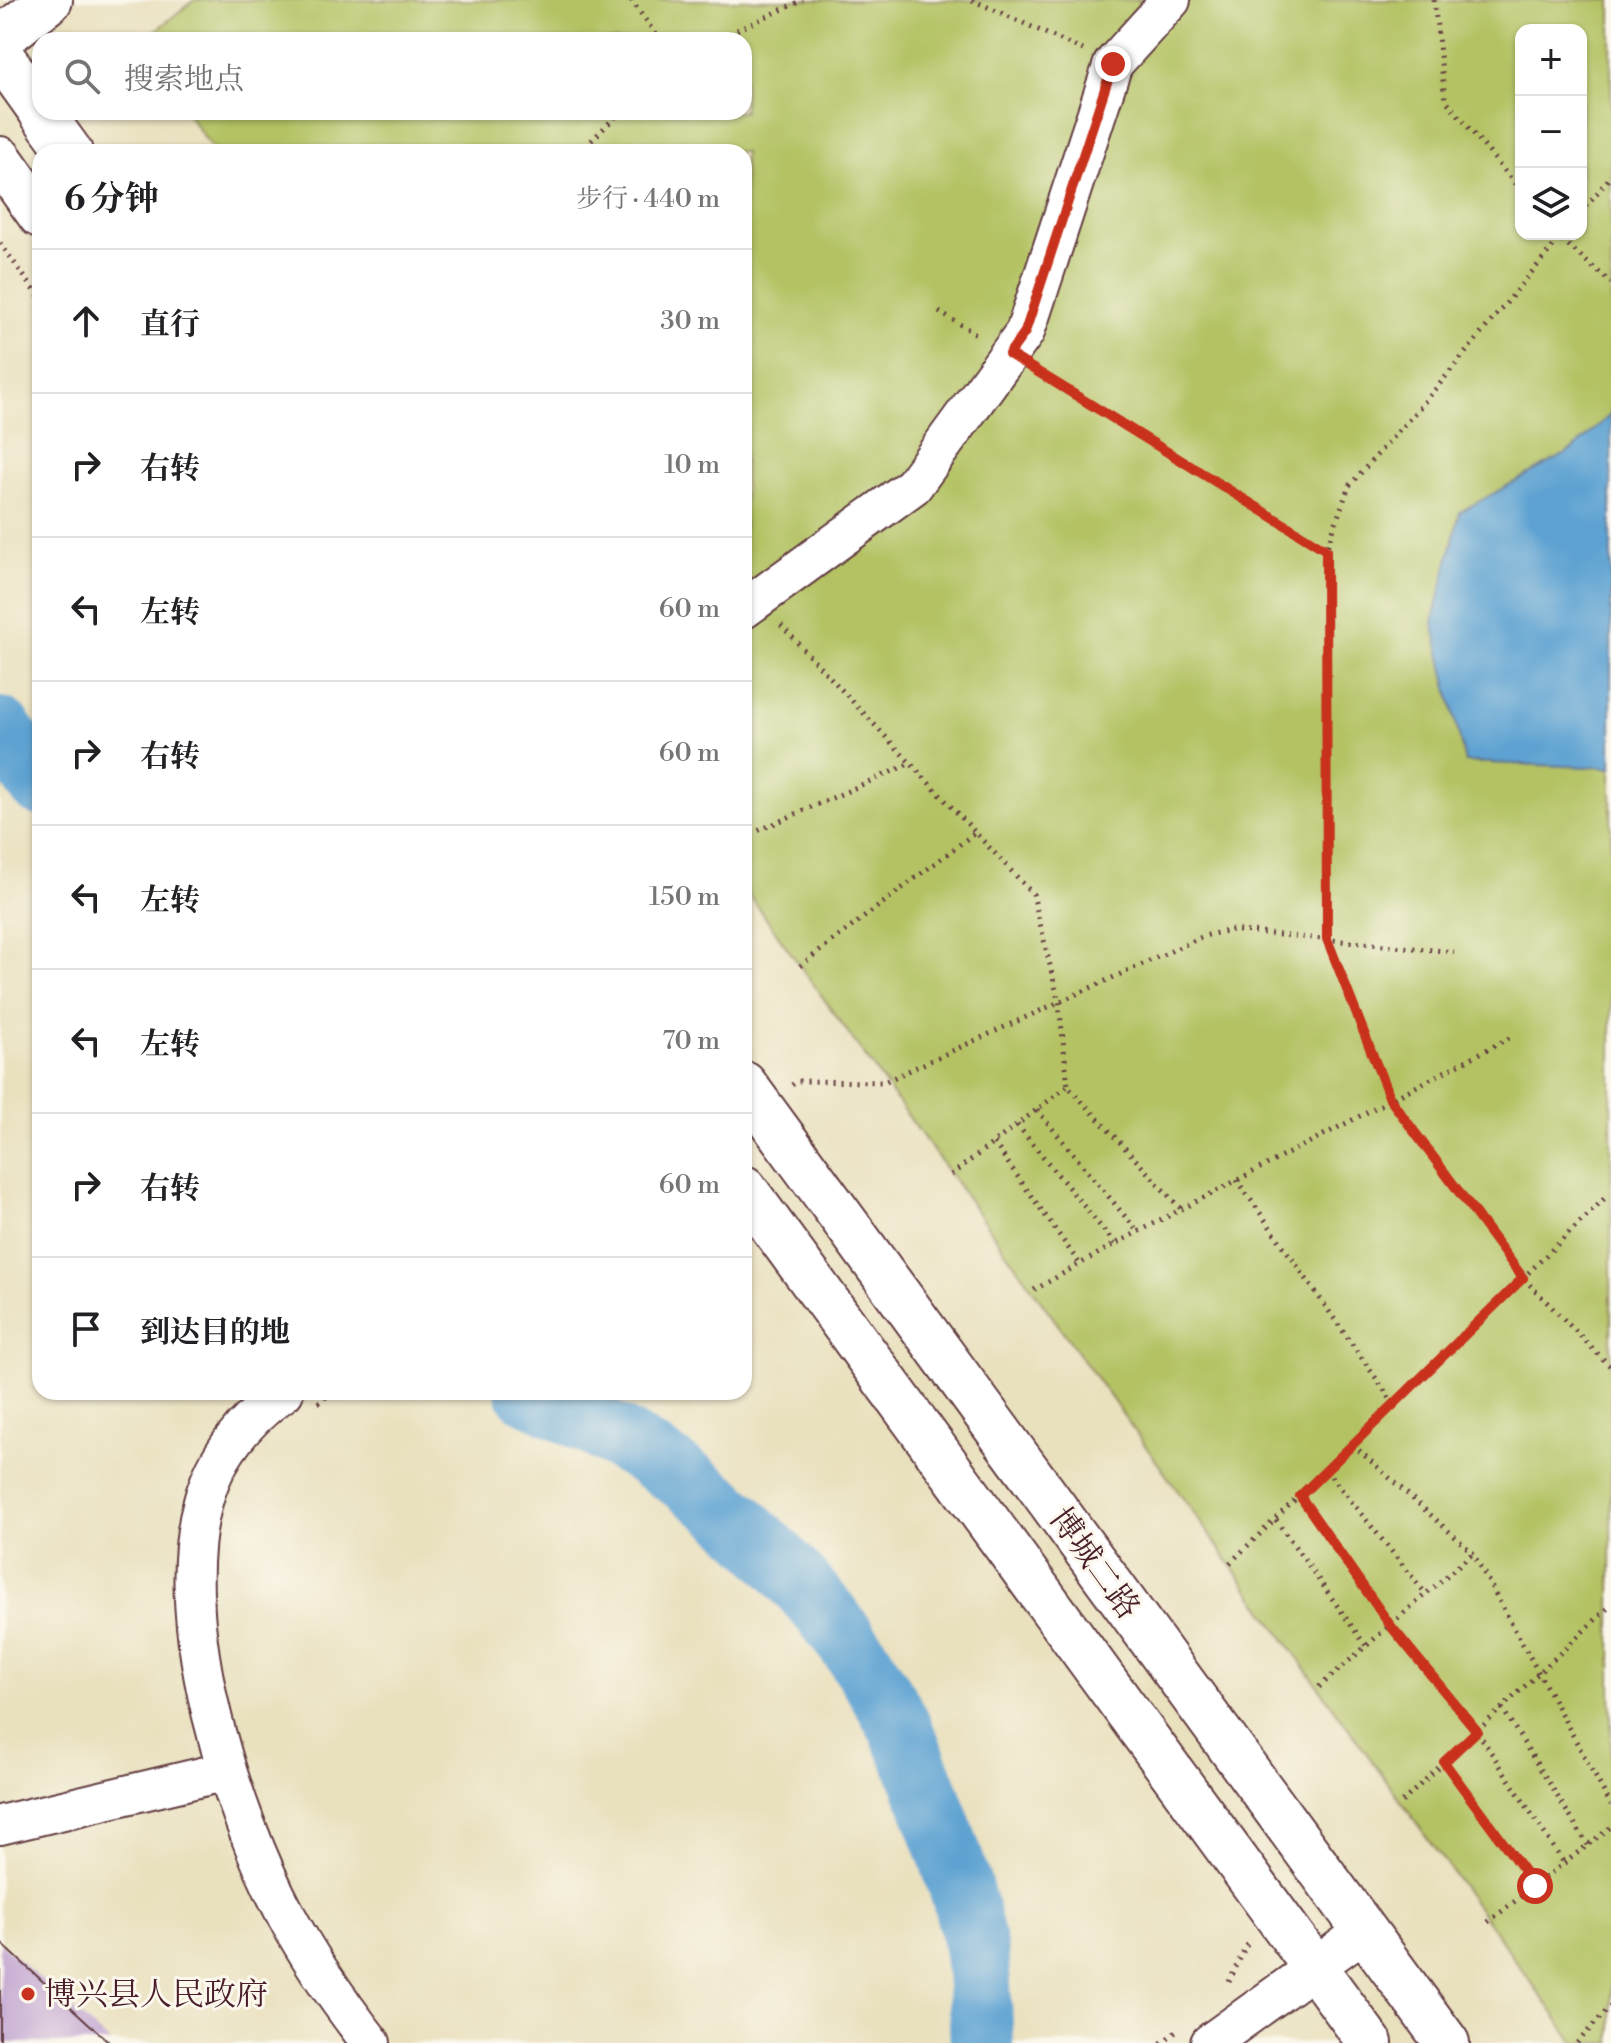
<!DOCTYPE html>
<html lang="zh">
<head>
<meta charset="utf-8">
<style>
  body { margin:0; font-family:"Libre Bodoni","Noto Serif SC",serif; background:#f2f2f2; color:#202124 }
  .controls { position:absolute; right:24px; top:24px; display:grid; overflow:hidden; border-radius:16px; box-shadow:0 2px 6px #0004 }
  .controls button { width:72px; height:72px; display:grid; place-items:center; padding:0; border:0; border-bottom:2px solid #e0e0e0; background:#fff; color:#202124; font:40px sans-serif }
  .stop { position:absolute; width:24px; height:24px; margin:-18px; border:6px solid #c8321e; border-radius:50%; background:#fff }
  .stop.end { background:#c8321e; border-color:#fff; box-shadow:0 2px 8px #0008 }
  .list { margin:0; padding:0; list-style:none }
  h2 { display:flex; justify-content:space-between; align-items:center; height:104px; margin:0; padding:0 32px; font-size:34px }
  h2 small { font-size:26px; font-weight:400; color:#757577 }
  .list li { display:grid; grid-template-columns:52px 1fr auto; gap:24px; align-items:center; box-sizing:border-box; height:144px; padding:0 32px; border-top:2px solid #e0e0e0 }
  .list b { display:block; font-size:30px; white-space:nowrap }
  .list em { font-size:26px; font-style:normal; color:#757577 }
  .icon { flex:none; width:44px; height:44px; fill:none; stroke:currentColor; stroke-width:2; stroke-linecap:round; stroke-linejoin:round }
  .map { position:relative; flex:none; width:1611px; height:2043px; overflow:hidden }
  .search { position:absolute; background:#fff; box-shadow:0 2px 6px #0004; left:32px; top:32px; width:720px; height:88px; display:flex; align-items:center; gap:20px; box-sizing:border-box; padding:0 28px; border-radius:24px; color:#757577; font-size:30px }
  .panel { position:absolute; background:#fff; box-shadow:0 2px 6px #0004; left:32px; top:144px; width:720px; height:1256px; border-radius:24px }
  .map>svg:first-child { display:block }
  .green { fill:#b4c264; stroke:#7f7048; stroke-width:2; fill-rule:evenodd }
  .water { fill:#5da2d2; stroke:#54607e; stroke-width:2 }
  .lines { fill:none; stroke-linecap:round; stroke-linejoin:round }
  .river { stroke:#5da2d2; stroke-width:64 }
  .building { fill:#b795cc }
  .minor-casing { stroke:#623c41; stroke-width:42 }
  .major-casing { stroke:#623c41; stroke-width:48 }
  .path { stroke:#623c41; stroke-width:5; stroke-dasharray:2 6; stroke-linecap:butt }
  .minor { stroke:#fff; stroke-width:38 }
  .major { stroke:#fff; stroke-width:44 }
  .route { stroke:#c8321e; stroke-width:10 }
  .poi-dot { fill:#c8321e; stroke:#fbf7ec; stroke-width:3 }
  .labels { text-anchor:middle; stroke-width:6; stroke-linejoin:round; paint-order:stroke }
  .street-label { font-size:32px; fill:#4a1f2b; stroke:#fbf7ec }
  .poi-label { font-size:32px; fill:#4a1f2b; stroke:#fbf7ec; text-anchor:start }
</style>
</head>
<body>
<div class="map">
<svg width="1611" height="2043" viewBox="0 0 1611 2043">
  <rect width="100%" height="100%" fill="#fbf7ec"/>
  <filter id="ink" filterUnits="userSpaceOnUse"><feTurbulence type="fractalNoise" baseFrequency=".0125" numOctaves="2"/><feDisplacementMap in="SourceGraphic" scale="16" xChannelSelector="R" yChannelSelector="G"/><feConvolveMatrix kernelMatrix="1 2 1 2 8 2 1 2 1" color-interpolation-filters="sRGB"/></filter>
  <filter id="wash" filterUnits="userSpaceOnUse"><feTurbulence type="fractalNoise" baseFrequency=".006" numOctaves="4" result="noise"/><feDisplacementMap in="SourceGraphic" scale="32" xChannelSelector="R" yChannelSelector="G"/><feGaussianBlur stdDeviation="1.8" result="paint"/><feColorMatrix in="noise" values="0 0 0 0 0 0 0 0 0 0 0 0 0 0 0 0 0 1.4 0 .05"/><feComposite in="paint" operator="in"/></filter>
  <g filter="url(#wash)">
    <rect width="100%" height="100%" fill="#e9e0bd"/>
    <path class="green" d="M194 0H1611V2043H1575L744 888V152H215L186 112H744V40H144ZM1521 30H1581V234H1521Z"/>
    <path class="water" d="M1611 414V768L1465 762 1433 623 1460 512 1572 450Z"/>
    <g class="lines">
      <path class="river" d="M0 729 40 784
        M527 1392C576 1415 625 1439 670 1469 762 1531 848 1626 898 1724 914 1757 927 1791 939 1825 954 1864 967 1905 975 1947 980 1978 980 2011 982 2043"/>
    </g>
    <g id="blocks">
      <path class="building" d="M2 1944 110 2043H0V1945Z"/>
    </g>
  </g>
  <g filter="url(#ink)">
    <use href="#blocks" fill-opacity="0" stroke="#623c41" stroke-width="2"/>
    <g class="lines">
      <defs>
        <path id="minor" d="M744 609 913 486 1025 332 1113 64 1171 0
          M284 1392C246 1419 215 1456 203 1502 170 1621 231 1811 287 1917 311 1962 340 2003 371 2043
          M0 1825 227 1771
          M1210 2043 1365 1931"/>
        <path id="major" d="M0 39 50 0
          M0 54 40 110
          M41 112 70 152
          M0 159 40 215
          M744 1084 1447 2043
          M744 1188 1370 2043"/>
      </defs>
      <use href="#minor" class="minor-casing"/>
      <use href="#major" class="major-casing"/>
      <path class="path" d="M631 0 660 40
        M972 0 1083 50
        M1434 0 1445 99 1521 191
        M715 40 803 0
        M580 152 620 112
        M1581 212 1611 176
        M1557 234 1560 238 1428 398 1349 486 1326 550 1327 939 1390 1099 1523 1278 1611 1367
        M1563 234 1560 238 1611 283
        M0 243 40 298
        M939 312 978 335
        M1038 372 1326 550
        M781 625 1033 894 1059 1003 1068 1086 1181 1209
        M744 837 911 763
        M800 966 976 832
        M792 1085 797 1081 884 1082 1204 936 1230 930 1454 952
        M1037 1110 1138 1232
        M1017 1125 1115 1244
        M994 1143 1079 1263
        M951 1175 1068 1086
        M1237 1180 1394 1404
        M1034 1290 1115 1244 1513 1036
        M318 1403 333 1392
        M1353 1445 1473 1553 1611 1805
        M1326 1470 1426 1594
        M1300 1496 1390 1625 1477 1731 1564 1863
        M1276 1520 1366 1646
        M1230 1563 1605 1198
        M1319 1687 1473 1553
        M1502 1708 1588 1845
        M1444 1762 1535 1886
        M1402 1802 1611 1605
        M1488 1922 1611 1827
        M1229 1982 1246 1946 1251 1942
        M1161 2043 1176 2032
        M1577 2043 1611 2006"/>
      <use href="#minor" class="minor"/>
      <use href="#major" class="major"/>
    </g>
  </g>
  <g class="lines" filter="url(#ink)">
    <path class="route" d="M1113 64 1025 332 1009 354 1326 550 1327 939 1390 1099 1523 1278 1300 1496 1390 1625 1477 1731 1444 1762 1535 1886"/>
  </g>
  <circle class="poi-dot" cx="28" cy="1994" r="8"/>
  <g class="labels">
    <g class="street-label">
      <text transform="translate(1095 1563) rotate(54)" y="11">博城二路</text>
    </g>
    <g class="poi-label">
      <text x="44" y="2005">博兴县人民政府</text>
    </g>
  </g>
</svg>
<div class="controls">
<button>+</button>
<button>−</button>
<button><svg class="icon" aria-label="layers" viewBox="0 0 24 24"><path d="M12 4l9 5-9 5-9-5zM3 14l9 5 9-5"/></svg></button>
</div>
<div class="stop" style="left:1535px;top:1886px"></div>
<div class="stop end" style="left:1113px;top:64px"></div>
<div class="search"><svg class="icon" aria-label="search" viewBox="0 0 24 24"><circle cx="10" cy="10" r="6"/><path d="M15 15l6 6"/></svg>搜索地点</div>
<section class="panel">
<h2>6 分钟<small>步行 · 440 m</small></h2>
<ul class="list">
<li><svg class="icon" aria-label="ahead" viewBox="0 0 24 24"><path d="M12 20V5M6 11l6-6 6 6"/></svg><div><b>直行</b></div><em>30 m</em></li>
<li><svg class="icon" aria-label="right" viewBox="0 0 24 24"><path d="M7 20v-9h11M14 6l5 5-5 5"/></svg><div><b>右转</b></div><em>10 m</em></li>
<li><svg class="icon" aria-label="left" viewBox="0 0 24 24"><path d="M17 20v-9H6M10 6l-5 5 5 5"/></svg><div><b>左转</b></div><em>60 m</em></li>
<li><svg class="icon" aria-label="right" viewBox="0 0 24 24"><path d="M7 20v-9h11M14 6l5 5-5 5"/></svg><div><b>右转</b></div><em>60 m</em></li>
<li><svg class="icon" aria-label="left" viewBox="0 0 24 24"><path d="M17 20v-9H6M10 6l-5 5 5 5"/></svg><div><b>左转</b></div><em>150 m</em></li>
<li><svg class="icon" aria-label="left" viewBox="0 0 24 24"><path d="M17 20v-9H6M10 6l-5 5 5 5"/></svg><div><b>左转</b></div><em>70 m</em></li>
<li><svg class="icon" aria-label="right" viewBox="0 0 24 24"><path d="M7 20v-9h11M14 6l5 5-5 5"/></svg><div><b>右转</b></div><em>60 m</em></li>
<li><svg class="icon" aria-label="arrive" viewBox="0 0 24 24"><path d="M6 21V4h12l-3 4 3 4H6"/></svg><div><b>到达目的地</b></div></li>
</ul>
</section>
</div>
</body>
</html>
